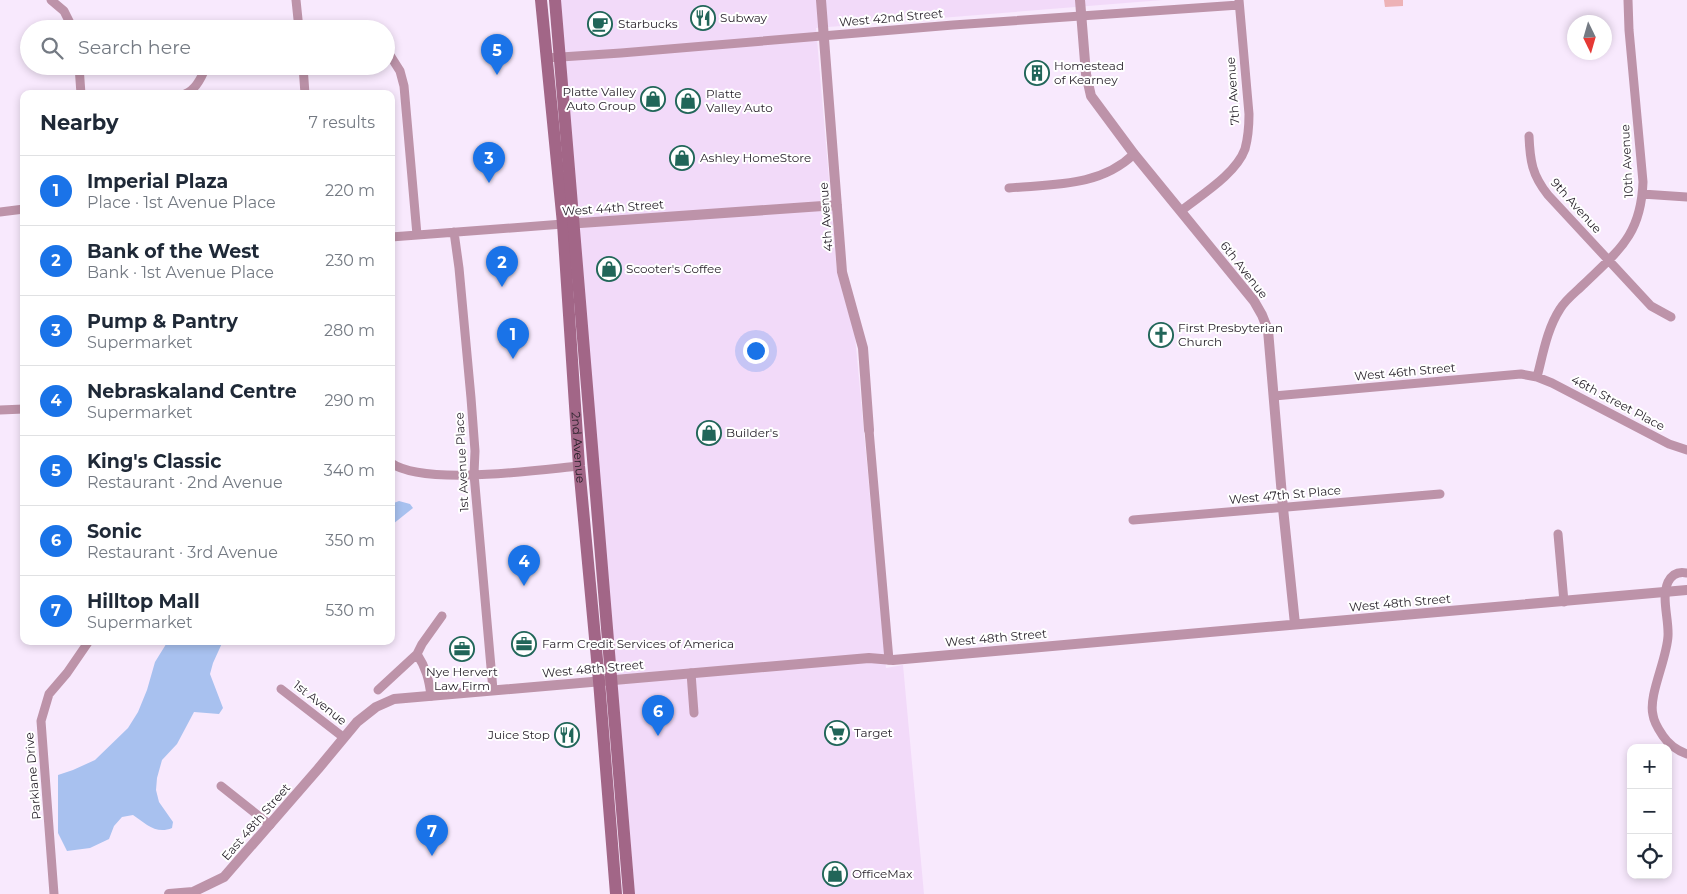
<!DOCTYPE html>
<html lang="en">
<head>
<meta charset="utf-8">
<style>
  body { margin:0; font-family:Montserrat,sans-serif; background:#f6f6f7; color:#1f2937 }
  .controls { position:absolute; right:15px; bottom:15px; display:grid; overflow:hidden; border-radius:10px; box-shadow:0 2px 8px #0003 }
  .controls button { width:45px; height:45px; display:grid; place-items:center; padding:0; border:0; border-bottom:1px solid #e0e1e3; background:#fff; color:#1f2937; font:25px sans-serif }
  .compass { position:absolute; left:1567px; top:15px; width:45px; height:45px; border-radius:50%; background:#fff; box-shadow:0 2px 8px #0003; rotate:175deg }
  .you { position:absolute; left:755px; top:350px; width:18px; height:18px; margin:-12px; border:4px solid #fff; border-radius:50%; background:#1a73e8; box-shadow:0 0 0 8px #1a73e833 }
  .badge { display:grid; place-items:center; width:32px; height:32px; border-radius:50%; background:#1a73e8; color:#fff; font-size:16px; font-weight:700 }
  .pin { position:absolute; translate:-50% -41px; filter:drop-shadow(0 1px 2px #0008) }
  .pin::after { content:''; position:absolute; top:26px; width:18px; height:15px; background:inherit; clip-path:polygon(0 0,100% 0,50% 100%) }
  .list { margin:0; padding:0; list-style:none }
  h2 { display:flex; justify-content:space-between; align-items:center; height:65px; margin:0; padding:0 20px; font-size:21px }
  h2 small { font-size:16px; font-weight:400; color:#747a83 }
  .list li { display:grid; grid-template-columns:32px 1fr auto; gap:15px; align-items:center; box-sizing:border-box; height:70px; padding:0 20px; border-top:1px solid #e0e1e3 }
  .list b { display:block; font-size:19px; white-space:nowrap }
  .list p { margin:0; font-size:16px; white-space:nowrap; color:#747a83 }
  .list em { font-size:16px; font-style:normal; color:#747a83 }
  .icon { flex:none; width:28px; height:28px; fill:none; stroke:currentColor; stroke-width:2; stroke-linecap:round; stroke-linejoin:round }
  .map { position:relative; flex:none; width:1687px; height:894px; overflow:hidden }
  .search { position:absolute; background:#fff; box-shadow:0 2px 8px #0003; left:20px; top:20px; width:375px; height:55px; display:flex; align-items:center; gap:12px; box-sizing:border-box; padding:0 18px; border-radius:28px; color:#747a83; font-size:19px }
  .panel { position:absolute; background:#fff; box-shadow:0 2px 8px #0003; left:20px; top:90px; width:375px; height:555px; border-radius:10px }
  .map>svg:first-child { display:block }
  .built { fill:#f2daf9 }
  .green { fill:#edb2b6 }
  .water { fill:#a8c1ef }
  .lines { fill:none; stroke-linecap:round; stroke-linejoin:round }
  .minor { stroke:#bd93a9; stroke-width:9 }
  .tertiary { stroke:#bd93a9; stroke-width:10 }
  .secondary { stroke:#a26687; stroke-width:12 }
  .labels { text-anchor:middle; stroke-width:4; stroke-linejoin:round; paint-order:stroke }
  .poi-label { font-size:12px; fill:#251f28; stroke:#fff; text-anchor:start }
  .street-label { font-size:12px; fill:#251f28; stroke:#fff }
</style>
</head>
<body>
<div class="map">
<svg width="1687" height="894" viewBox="0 0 1687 894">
  <rect width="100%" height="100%" fill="#f8e9fd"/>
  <path class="built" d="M559 0H1163L816 28 837 272 855 336 886 668 903 665 924 894H635Z"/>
  <path class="green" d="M1384 0H1403V6L1385 7Z"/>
  <path class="water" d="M399 501 410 504 413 508 393 524 391 527V504Z
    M168 641H223L213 663 210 674 223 708 219 714 194 712 177 744 162 760 157 778 156 790 159 802 173 822 172 828C156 835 145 823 133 815L122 817 114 826 109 839 90 848 67 851 58 833V775L73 770 95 760 128 728 138 712 147 690 155 662Z"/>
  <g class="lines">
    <path class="minor" d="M51 0 64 11 73 29
      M296 0 299 29
      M301 29H343
      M386 49 400 71 404 86 417 235
      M546 58 621 53 953 25 1239 5
      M79 66 81 94
      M303 66 305 94
      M185 94C196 90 202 77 206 66
      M1529 136C1530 161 1532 175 1548 195L1651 306 1671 317
      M1009 188C1053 184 1100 187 1134 154
      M1642 194 1687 197
      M1181 211C1201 195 1236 174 1245 149 1248 138 1249 126 1249 114L1239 0
      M0 212 24 209
      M454 232 459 268 471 398 475 451 474 474 493 690
      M391 237 563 224
      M1537 377C1543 354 1547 329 1560 309 1566 299 1576 292 1584 284 1619 250 1641 235 1643 182L1629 30 1628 0
      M1274 396 1521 374 1537 377 1552 383 1669 444 1687 450
      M0 410 24 409
      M869 430 889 660
      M391 463C424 486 537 470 579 466
      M1133 520 1440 494
      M1558 534 1564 602
      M1687 573C1678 571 1672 574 1668 582 1661 598 1669 619 1668 636 1667 659 1648 696 1653 715 1654 723 1659 730 1663 736 1669 745 1676 750 1687 754
      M417 654C426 668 429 679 431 696
      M691 673 694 713
      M281 689 343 737
      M378 690 417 654 422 644 442 616
      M221 786 270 825
      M54 894 41 721 49 694 67 673 89 641"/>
    <path class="tertiary" d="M821 0 842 272 863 348 869 430
      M1080 0 1086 74 1091 96 1134 154 1254 301 1262 315 1268 330 1283 508 1295 624
      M566 224 837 205
      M169 894 193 892 224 877 318 769 357 722 376 707 394 699 869 658 893 660 1687 590"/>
    <g class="secondary">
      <path id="s1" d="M541 0 563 224 579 466 599 681 616 894"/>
      <path d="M555 0 629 894"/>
    </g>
  </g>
  <defs>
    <symbol id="restaurant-ring" viewBox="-11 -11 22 22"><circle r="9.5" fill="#fff" stroke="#216659" stroke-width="1.5"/><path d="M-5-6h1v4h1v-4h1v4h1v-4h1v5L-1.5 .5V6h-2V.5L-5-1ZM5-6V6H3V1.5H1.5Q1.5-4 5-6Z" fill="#216659"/></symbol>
    <symbol id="cafe-ring" viewBox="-11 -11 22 22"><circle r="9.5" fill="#fff" stroke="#216659" stroke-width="1.5"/><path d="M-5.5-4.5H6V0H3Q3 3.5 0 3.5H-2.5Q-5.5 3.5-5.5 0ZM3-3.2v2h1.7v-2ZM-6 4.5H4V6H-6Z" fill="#216659"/></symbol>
    <symbol id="building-ring" viewBox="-11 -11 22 22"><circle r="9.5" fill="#fff" stroke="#216659" stroke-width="1.5"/><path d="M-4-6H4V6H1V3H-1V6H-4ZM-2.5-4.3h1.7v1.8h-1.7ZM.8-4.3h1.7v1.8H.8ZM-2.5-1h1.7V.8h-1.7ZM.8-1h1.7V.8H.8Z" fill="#216659"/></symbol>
    <symbol id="shop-ring" viewBox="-11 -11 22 22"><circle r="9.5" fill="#fff" stroke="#216659" stroke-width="1.5"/><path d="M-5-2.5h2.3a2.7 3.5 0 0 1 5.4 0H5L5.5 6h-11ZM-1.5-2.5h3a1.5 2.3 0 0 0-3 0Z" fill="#216659"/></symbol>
    <symbol id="church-ring" viewBox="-11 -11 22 22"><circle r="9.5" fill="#fff" stroke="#216659" stroke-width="1.5"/><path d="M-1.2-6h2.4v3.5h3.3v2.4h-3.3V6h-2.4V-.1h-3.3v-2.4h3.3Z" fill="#216659"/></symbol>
    <symbol id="office-ring" viewBox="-11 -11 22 22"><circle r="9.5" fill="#fff" stroke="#216659" stroke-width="1.5"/><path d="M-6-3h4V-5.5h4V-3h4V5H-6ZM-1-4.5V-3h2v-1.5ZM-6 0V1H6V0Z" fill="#216659"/></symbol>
    <symbol id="supermarket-ring" viewBox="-11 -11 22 22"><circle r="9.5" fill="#fff" stroke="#216659" stroke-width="1.5"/><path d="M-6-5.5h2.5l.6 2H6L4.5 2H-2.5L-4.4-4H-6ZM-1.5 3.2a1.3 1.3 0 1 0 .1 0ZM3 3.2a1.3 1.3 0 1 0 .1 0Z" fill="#216659"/></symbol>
  </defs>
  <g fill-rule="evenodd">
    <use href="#restaurant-ring" x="689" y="4" width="28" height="28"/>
    <use href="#cafe-ring" x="586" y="10" width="28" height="28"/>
    <use href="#building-ring" x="1023" y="59" width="28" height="28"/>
    <use href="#shop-ring" x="639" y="85" width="28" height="28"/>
    <use href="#shop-ring" x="674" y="87" width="28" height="28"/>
    <use href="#shop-ring" x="668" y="144" width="28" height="28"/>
    <use href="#shop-ring" x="595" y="255" width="28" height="28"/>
    <use href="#church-ring" x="1147" y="321" width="28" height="28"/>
    <use href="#shop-ring" x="695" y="419" width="28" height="28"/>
    <use href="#office-ring" x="510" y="630" width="28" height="28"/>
    <use href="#office-ring" x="448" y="635" width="28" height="28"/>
    <use href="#supermarket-ring" x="823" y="719" width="28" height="28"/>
    <use href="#restaurant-ring" x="553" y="721" width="28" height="28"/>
    <use href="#shop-ring" x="821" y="860" width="28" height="28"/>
  </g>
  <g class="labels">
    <g class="poi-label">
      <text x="720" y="22">Subway</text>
      <text x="618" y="28">Starbucks</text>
      <text x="1054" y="70">Homestead<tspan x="1054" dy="14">of Kearney</tspan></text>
      <text x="636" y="96" text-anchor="end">Platte Valley<tspan x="636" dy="14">Auto Group</tspan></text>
      <text x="706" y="98">Platte<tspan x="706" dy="14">Valley Auto</tspan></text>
      <text x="700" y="162">Ashley HomeStore</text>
      <text x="626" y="273">Scooter's Coffee</text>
      <text x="1178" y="332">First Presbyterian<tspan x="1178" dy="14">Church</tspan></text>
      <text x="726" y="437">Builder's</text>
      <text x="542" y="648">Farm Credit Services of America</text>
      <text x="462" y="676" text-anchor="middle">Nye Hervert<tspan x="462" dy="14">Law Firm</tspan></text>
      <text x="854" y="737">Target</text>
      <text x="550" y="739" text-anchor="end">Juice Stop</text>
      <text x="852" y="878">OfficeMax</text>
    </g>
    <g class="street-label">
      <text transform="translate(891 18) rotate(-5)" y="4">West 42nd Street</text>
      <text transform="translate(1233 91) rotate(-94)" y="4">7th Avenue</text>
      <text transform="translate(1627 161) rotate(-93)" y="4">10th Avenue</text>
      <text transform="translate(1576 206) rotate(48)" y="4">9th Avenue</text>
      <text transform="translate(613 208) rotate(-4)" y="4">West 44th Street</text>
      <text transform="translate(826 217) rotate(-94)" y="4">4th Avenue</text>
      <text transform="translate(1244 270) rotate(52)" y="4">6th Avenue</text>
      <text transform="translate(1405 372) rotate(-5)" y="4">West 46th Street</text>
      <text transform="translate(1618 403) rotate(28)" y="4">46th Street Place</text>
      <text dy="4" stroke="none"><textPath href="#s1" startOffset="449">2nd Avenue</textPath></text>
      <text transform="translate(462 462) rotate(-93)" y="4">1st Avenue Place</text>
      <text transform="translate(1285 495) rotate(-5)" y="4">West 47th St Place</text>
      <text transform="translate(1400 603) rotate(-5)" y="4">West 48th Street</text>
      <text transform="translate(996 638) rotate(-5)" y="4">West 48th Street</text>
      <text transform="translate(593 669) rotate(-5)" y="4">West 48th Street</text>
      <text transform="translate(320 703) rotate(38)" y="4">1st Avenue</text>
      <text transform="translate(33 776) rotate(-95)" y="4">Parklane Drive</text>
      <text transform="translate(256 822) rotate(-49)" y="4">East 48th Street</text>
    </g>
  </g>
</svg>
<div class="controls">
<button>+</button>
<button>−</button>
<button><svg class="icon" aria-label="locate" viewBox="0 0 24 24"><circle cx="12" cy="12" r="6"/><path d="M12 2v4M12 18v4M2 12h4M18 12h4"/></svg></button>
</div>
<svg class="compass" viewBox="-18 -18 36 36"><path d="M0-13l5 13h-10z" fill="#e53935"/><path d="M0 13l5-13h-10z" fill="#747a83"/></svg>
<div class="you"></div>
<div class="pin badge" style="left:513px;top:359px">1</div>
<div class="pin badge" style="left:502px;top:287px">2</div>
<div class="pin badge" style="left:489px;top:183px">3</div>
<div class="pin badge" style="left:524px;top:586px">4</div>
<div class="pin badge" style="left:497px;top:75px">5</div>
<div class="pin badge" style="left:658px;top:736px">6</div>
<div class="pin badge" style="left:432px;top:856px">7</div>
<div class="search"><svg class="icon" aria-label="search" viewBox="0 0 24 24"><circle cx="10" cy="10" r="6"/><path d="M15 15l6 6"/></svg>Search here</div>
<section class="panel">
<h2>Nearby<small>7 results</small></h2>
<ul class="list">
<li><span class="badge">1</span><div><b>Imperial Plaza</b><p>Place · 1st Avenue Place</p></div><em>220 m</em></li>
<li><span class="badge">2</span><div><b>Bank of the West</b><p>Bank · 1st Avenue Place</p></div><em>230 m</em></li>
<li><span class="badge">3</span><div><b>Pump &amp; Pantry</b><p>Supermarket</p></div><em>280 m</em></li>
<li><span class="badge">4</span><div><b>Nebraskaland Centre</b><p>Supermarket</p></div><em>290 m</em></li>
<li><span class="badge">5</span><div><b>King's Classic</b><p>Restaurant · 2nd Avenue</p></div><em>340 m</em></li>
<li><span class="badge">6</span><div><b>Sonic</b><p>Restaurant · 3rd Avenue</p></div><em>350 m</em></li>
<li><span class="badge">7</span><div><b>Hilltop Mall</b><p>Supermarket</p></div><em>530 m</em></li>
</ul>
</section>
</div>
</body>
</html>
